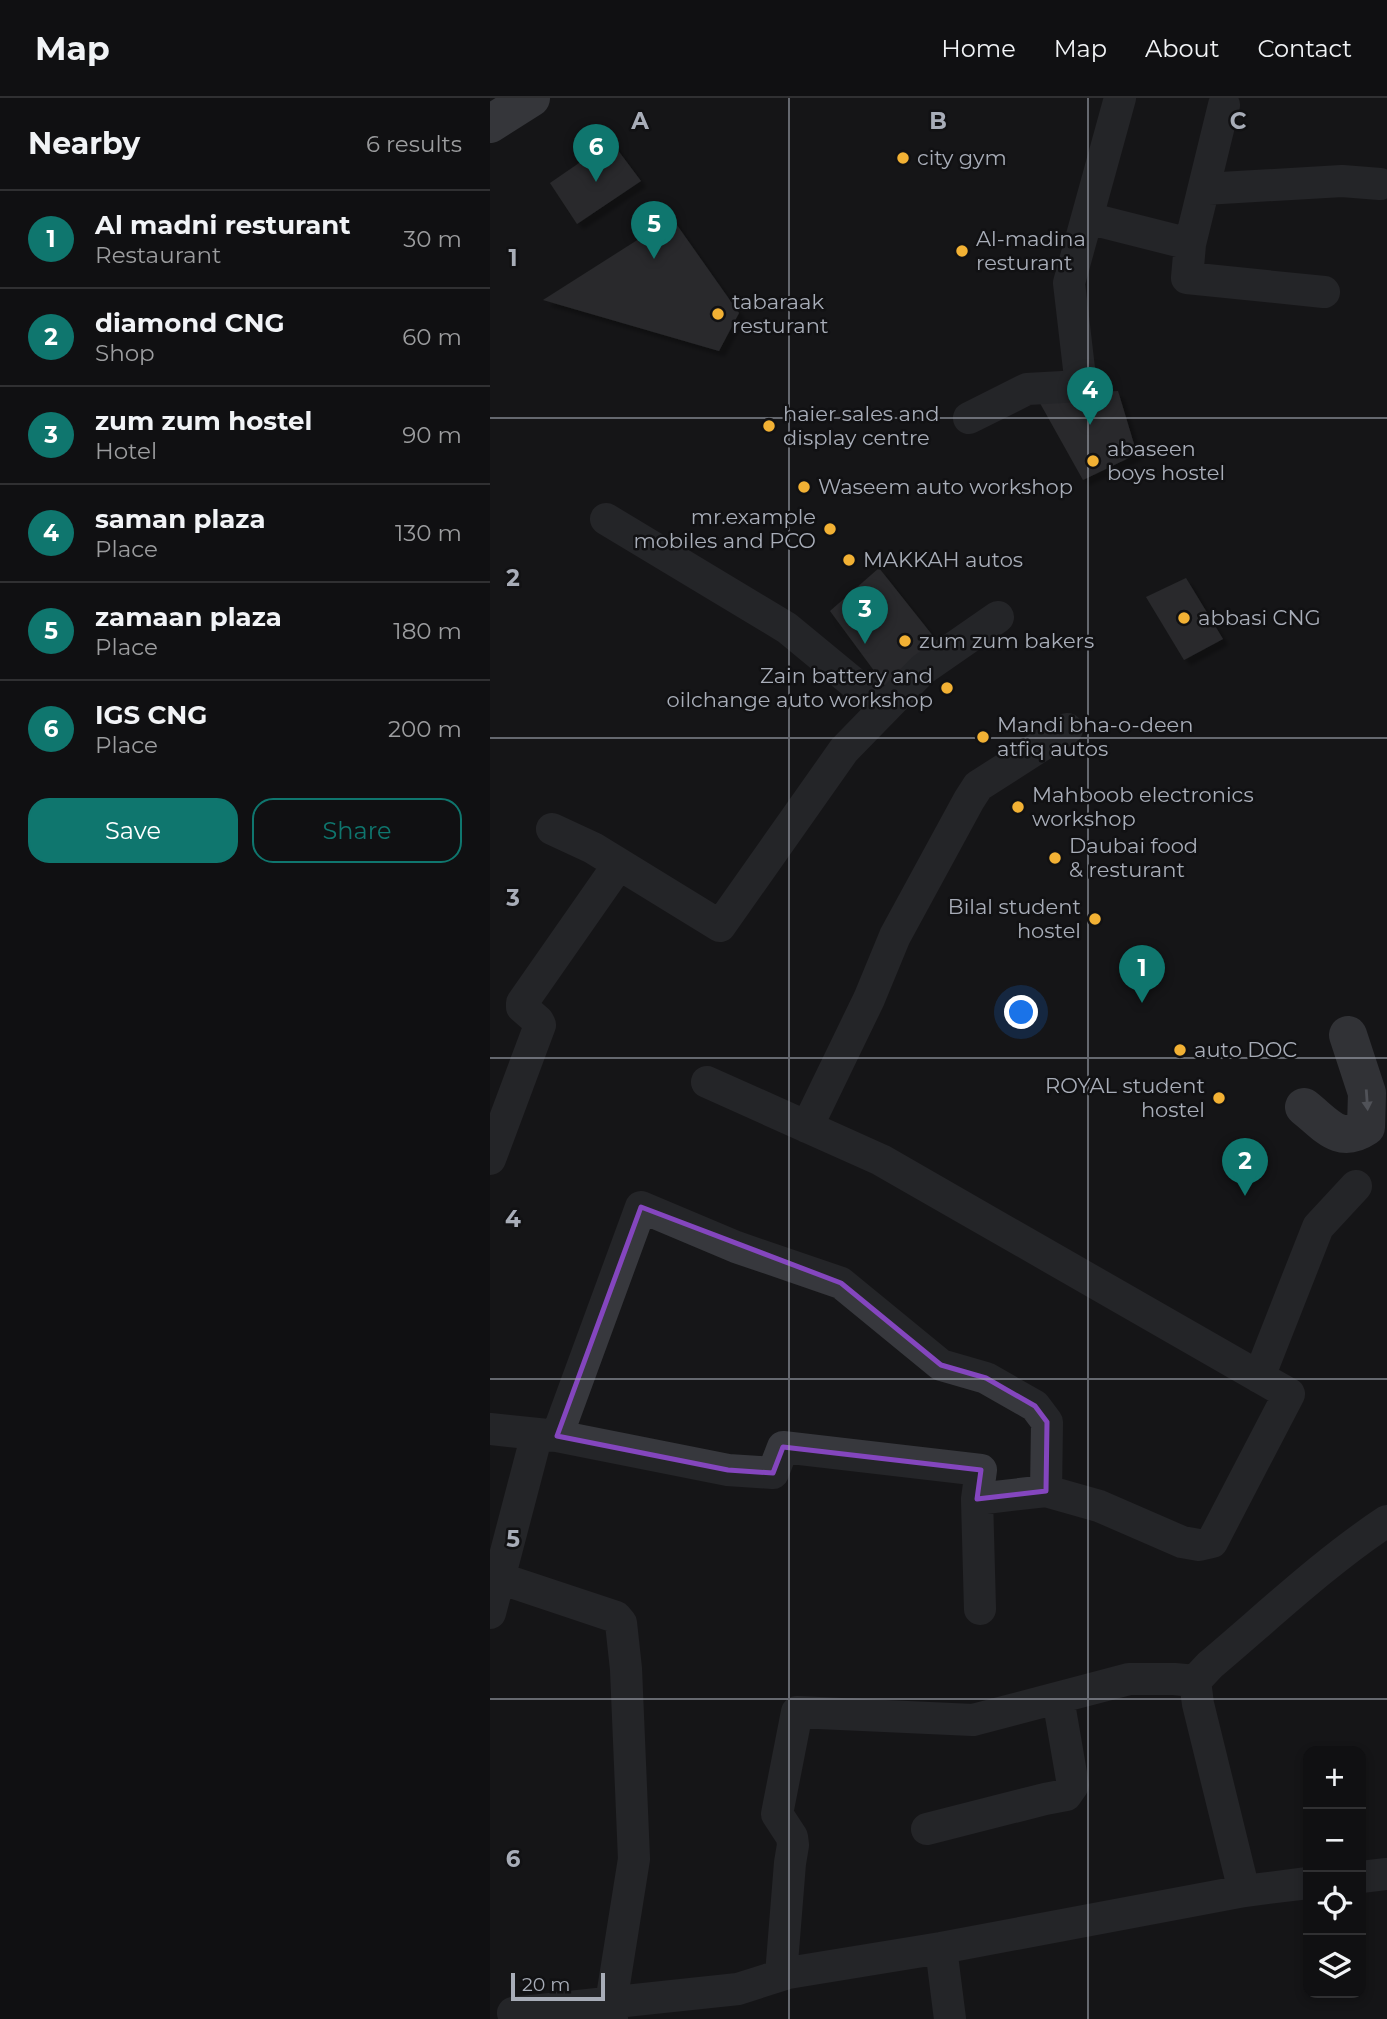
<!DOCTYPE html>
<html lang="en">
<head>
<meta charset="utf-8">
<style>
  body { margin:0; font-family:Montserrat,sans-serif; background:#19191b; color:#f1f3f6 }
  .controls { position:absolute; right:21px; bottom:21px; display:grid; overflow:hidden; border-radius:14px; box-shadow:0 4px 10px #0003 }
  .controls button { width:63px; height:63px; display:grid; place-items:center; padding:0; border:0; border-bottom:2px solid #303032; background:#101012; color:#f1f3f6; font:35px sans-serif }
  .scale { position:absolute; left:21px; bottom:18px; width:94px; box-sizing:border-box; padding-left:7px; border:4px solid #a8adb8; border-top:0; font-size:19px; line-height:24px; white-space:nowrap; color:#a8adb8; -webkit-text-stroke:5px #111113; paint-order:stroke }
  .you { position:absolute; left:532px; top:915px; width:24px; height:24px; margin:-18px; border:5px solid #fff; border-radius:50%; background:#1a73e8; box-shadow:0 0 0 10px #1a73e833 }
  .badge { display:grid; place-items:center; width:46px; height:46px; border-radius:50%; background:#0f766e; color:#fff; font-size:23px; font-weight:700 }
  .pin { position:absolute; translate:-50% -58px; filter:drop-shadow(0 2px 4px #0008) }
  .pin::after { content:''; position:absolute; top:37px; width:24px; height:21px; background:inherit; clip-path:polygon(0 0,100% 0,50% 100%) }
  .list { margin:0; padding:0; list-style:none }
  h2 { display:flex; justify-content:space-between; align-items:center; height:91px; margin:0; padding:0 28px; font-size:30px }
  h2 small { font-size:23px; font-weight:400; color:#9c9d9f }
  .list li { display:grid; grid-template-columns:46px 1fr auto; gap:21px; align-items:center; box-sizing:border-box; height:98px; padding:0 28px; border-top:2px solid #303032 }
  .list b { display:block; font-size:26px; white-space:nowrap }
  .list p { margin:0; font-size:23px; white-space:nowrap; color:#9c9d9f }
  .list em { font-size:23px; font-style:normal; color:#9c9d9f }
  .actions { display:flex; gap:14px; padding:21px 28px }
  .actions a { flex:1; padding:16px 0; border:2px solid #0f766e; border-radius:21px; text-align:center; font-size:24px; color:#0f766e }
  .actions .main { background:#0f766e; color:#fff }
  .icon { flex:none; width:38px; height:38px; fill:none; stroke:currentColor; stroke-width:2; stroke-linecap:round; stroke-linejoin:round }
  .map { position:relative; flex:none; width:897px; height:1921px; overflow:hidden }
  header { display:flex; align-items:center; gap:42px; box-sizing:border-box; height:98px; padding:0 35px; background:#101012; border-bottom:2px solid #303032 }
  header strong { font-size:33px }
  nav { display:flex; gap:38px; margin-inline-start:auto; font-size:24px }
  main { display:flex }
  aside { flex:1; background:#101012 }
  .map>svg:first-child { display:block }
  .building { fill:#404145; filter:url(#shadow) }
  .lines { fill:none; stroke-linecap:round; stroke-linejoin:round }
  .minor { stroke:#37383d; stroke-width:32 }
  .primary { stroke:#53555c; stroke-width:38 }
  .trunk { stroke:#5b5e65; stroke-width:38 }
  .oneway { fill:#979ba6 }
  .marked { fill:none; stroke:#8446be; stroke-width:5; stroke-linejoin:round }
  .grid { fill:none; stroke:#a8adb8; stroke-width:2; stroke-opacity:0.55 }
  .poi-dot { fill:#f2b134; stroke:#111113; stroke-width:2.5 }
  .labels { text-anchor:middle; stroke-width:5; stroke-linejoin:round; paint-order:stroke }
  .poi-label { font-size:21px; fill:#a8adb8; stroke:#111113; text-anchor:start }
  .grid-label { font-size:23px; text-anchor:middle; font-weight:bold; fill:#a8adb8; stroke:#111113; stroke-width:5; stroke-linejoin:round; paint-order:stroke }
</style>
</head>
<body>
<header>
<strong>Map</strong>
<nav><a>Home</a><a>Map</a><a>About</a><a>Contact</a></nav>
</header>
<main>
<aside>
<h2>Nearby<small>6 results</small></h2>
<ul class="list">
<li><span class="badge">1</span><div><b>Al madni resturant</b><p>Restaurant</p></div><em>30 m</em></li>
<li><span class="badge">2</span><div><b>diamond CNG</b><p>Shop</p></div><em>60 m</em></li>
<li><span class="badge">3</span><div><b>zum zum hostel</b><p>Hotel</p></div><em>90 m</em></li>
<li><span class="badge">4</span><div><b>saman plaza</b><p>Place</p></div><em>130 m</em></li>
<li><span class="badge">5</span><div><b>zamaan plaza</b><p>Place</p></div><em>180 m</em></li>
<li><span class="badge">6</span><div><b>IGS CNG</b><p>Place</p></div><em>200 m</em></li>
</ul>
<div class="actions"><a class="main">Save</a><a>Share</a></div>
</aside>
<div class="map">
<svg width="897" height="1921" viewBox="0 0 897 1921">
  <defs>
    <filter id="shadow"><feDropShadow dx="6" dy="6" stdDeviation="2" flood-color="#0009"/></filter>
  </defs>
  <rect width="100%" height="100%" fill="#161618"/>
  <path class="building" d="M121 43 151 83 87 126 60 85Z
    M182 120 249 215 229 253 53 202Z
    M628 293 647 356 593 382 546 298Z
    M389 470 447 543 399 593 340 513Z
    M696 480 733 541 694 562 656 499Z"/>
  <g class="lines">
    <path class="minor" d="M714 91 852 83 890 86
      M597 120 700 146 734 7
      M700 146 697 180 834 194
      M479 320 537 291 591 288 579 185 630 0
      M116 421 297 530 394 610
      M62 731 103 750 230 828 354 652 433 571 508 519
      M317 1029 379 901 405 838 479 702 488 688 577 631
      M0 1061 50 927 48 923 32 909V905L129 766
      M769 1279 828 1129 866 1088
      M0 1331 67 1338 238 1372 283 1375 293 1349 491 1372 487 1401 490 1511
      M67 1338 151 1109 246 1149 351 1185 451 1267 496 1280 545 1308 557 1324 556 1393 609 1408 692 1444 709 1447 722 1444 799 1296 391 1062 217 984
      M487 1401 556 1393
      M9 1480 126 1519 131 1525 136 1571 144 1761 121 1905 122 1921
      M0 1515 47 1336
      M437 1731 555 1701 576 1697 583 1687 568 1600
      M871 1779 897 1776
      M754 1793 708 1606 705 1583 720 1567C777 1519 836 1463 897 1423
      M451 1850 460 1921
      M291 1877 300 1765 303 1747 302 1739 287 1716 307 1614 483 1622 639 1581H684L705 1583
      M23 1915 248 1891 298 1875 451 1850 754 1793 818 1785"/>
    <path class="primary" d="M814 1009C837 1027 849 1047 876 1029L877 995 858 937"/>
    <path class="trunk" d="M0 26 41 0"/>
  </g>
  <defs><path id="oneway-solid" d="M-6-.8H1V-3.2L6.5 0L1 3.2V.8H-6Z" transform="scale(1.75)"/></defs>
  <use class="oneway" href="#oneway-solid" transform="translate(877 1002) rotate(86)"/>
  <path d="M0 0H897V1921H0ZM151 1109 351 1185 451 1267 496 1280 545 1308 557 1324 556 1393 487 1401 491 1372 293 1349 283 1375 238 1372 67 1338Z" fill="#161618" fill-opacity=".55" fill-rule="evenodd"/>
  <path class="marked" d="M151 1109 351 1185 451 1267 496 1280 545 1308 557 1324 556 1393 487 1401 491 1372 293 1349 283 1375 238 1372 67 1338Z"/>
  <path class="grid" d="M299 0V1921M598 0V1921M0 320H897M0 640H897M0 960H897M0 1281H897M0 1601H897"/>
  <g class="poi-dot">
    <circle cx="413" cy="60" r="7"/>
    <circle cx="472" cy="153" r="7"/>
    <circle cx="228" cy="216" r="7"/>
    <circle cx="279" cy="328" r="7"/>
    <circle cx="603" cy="363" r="7"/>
    <circle cx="314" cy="389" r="7"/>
    <circle cx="340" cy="431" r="7"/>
    <circle cx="359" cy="462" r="7"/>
    <circle cx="694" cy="520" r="7"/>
    <circle cx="415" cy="543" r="7"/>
    <circle cx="457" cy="590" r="7"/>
    <circle cx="493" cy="639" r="7"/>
    <circle cx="528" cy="709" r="7"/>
    <circle cx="565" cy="760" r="7"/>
    <circle cx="605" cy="821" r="7"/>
    <circle cx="690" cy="952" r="7"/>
    <circle cx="729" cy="1000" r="7"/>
  </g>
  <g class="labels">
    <g class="poi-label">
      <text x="427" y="67">city gym</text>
      <text x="486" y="148">Al-madina<tspan x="486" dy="24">resturant</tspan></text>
      <text x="242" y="211">tabaraak<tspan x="242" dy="24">resturant</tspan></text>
      <text x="293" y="323">haier sales and<tspan x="293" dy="24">display centre</tspan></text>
      <text x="617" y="358">abaseen<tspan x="617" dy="24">boys hostel</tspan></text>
      <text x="328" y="396">Waseem auto workshop</text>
      <text x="326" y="426" text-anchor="end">mr.example<tspan x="326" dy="24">mobiles and PCO</tspan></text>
      <text x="373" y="469">MAKKAH autos</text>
      <text x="708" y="527">abbasi CNG</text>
      <text x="429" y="550">zum zum bakers</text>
      <text x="443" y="585" text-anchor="end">Zain battery and<tspan x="443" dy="24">oilchange auto workshop</tspan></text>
      <text x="507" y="634">Mandi bha-o-deen<tspan x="507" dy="24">atfiq autos</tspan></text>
      <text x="542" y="704">Mahboob electronics<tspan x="542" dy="24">workshop</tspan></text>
      <text x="579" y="755">Daubai food<tspan x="579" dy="24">&amp; resturant</tspan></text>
      <text x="591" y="816" text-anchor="end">Bilal student<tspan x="591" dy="24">hostel</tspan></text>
      <text x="704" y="959">auto DOC</text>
      <text x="715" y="995" text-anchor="end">ROYAL student<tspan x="715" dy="24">hostel</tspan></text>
    </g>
  </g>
  <g class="grid-label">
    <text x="150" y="31">A</text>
    <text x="448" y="31">B</text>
    <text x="748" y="31">C</text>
    <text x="23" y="168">1</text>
    <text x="23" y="488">2</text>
    <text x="23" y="808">3</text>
    <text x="23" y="1129">4</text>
    <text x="23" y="1449">5</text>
    <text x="23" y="1769">6</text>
  </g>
</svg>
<div class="controls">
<button>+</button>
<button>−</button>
<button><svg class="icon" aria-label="locate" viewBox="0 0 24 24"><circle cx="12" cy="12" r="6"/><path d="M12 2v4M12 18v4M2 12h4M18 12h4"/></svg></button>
<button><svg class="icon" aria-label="layers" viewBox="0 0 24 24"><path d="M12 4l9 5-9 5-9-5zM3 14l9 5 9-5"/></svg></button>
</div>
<div class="scale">20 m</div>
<div class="you"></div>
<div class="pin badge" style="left:652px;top:905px">1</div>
<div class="pin badge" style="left:755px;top:1098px">2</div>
<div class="pin badge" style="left:375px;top:546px">3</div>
<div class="pin badge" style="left:600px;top:327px">4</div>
<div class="pin badge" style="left:164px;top:161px">5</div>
<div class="pin badge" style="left:106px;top:84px">6</div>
</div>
</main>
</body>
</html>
